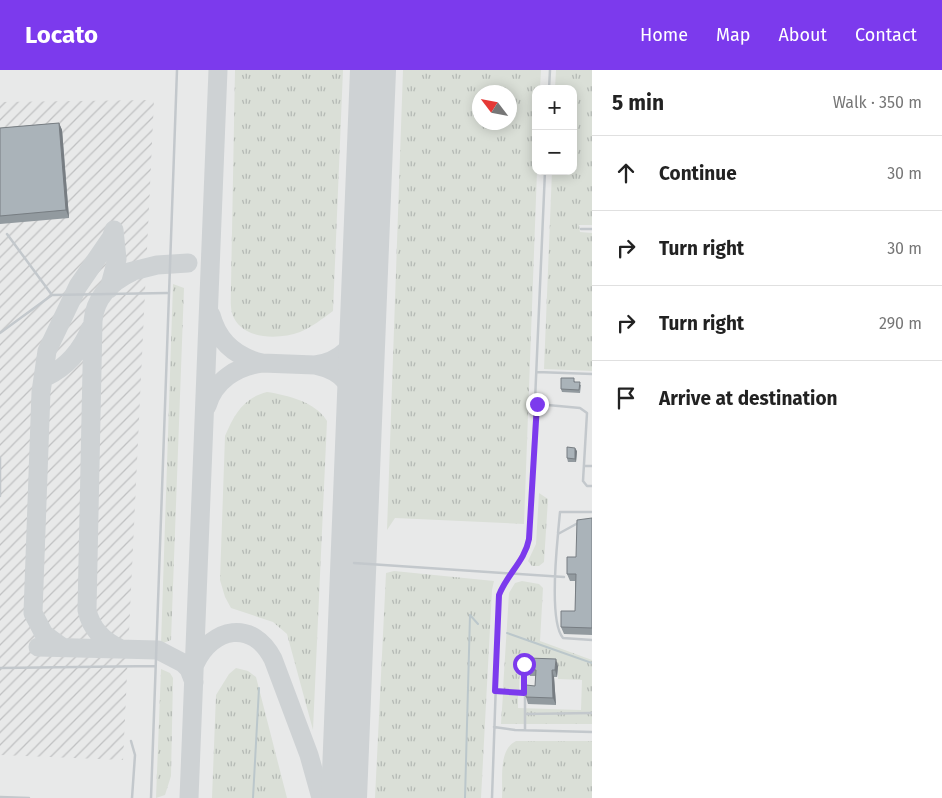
<!DOCTYPE html>
<html lang="en">
<head>
<meta charset="utf-8">
<style>
  body { margin:0; font-family:"Fira Sans",sans-serif; background:#f6f6f6; color:#222 }
  .controls { position:absolute; right:15px; top:15px; display:grid; overflow:hidden; border-radius:10px; box-shadow:0 2px 12px #0003 }
  .controls button { width:45px; height:45px; display:grid; place-items:center; padding:0; border:0; border-bottom:1px solid #e0e0e0; background:#fff; color:#222; font:25px sans-serif }
  .compass { position:absolute; left:472px; top:15px; width:45px; height:45px; border-radius:50%; background:#fff; box-shadow:0 2px 12px #0003; rotate:302deg }
  .stop { position:absolute; width:15px; height:15px; margin:-11px; border:4px solid #7c3aed; border-radius:50%; background:#fff }
  .stop.end { background:#7c3aed; border-color:#fff; box-shadow:0 1px 5px #0008 }
  .list { margin:0; padding:0; list-style:none }
  h2 { display:flex; justify-content:space-between; align-items:center; height:65px; margin:0; padding:0 20px; font-size:21px }
  h2 small { font-size:16px; font-weight:400; color:#767676 }
  .list li { display:grid; grid-template-columns:32px 1fr auto; gap:15px; align-items:center; box-sizing:border-box; height:75px; padding:0 20px; border-top:1px solid #e0e0e0 }
  .list b { display:block; font-size:19px; white-space:nowrap }
  .list em { font-size:16px; font-style:normal; color:#767676 }
  .icon { flex:none; width:28px; height:28px; fill:none; stroke:currentColor; stroke-width:2; stroke-linecap:round; stroke-linejoin:round }
  .map { position:relative; flex:none; width:592px; height:728px; overflow:hidden }
  header { display:flex; align-items:center; gap:30px; box-sizing:border-box; height:70px; padding:0 25px; background:#7c3aed; color:#fff }
  header strong { font-size:24px }
  nav { display:flex; gap:28px; margin-inline-start:auto; font-size:18px }
  main { display:flex }
  aside { flex:1; background:#fff }
  .map>svg:first-child { display:block }
  .built { fill:#e8e9e9; fill-rule:evenodd }
  .industrial { fill:url(#industrial-furrows) }
  .grass { fill:url(#grass-tufts); fill-rule:evenodd }
  .lines { fill:none; stroke-linecap:round; stroke-linejoin:round }
  .stream { stroke:#bbc7cb; stroke-width:2 }
  .taxiway { stroke:#ced2d4; stroke-width:19 }
  .runway { stroke:#ced2d4; stroke-width:46 }
  .service { stroke:#c3c8cc; stroke-width:2.5 }
  .wall { fill:#929a9f }
  .shaded-wall { fill:#777d82 }
  .building { fill:#aab3b9; stroke:#777d82 }
  .route { stroke:#7c3aed; stroke-width:6 }
</style>
</head>
<body>
<header>
<strong>Locato</strong>
<nav><a>Home</a><a>Map</a><a>About</a><a>Contact</a></nav>
</header>
<main>
<div class="map">
<svg width="592" height="728" viewBox="0 0 592 728">
  <defs>
    <pattern id="industrial-furrows" width="10" height="10" patternUnits="userSpaceOnUse" patternTransform="scale(1.25)"><rect width="10" height="10" fill="#e8e9e9"/><path d="M-1 1l2-2M0 10L10 0M9 11l2-2" fill="none" stroke="#c0c1c2"/></pattern>
    <pattern id="grass-tufts" width="24" height="20" patternUnits="userSpaceOnUse" patternTransform="scale(1.25)"><rect width="24" height="20" fill="#dadfd7"/><path d="M3 7l-1-3M5 7V3M7 7l1-3M15 17l-1-3M17 17v-4M19 17l1-3" fill="none" stroke="#b4b9b4"/></pattern>
  </defs>
  <rect width="100%" height="100%" fill="#fafaf8"/>
  <path class="built" d="M0 0H592V728H0ZM536 19H573V101H536ZM480 22H510V52H480Z"/>
  <path class="industrial" d="M154 30 123 690 0 685V32Z"/>
  <path class="grass" d="M235 0H343L333 241C322 249 312 257 300 262 278 270 240 270 232 243 230 235 231 225 231 216Z
    M403 0H541L540 19H536L537 101 524 454 395 448 387 460ZM480 22H510V52H480Z
    M556 0H592V155H579L580 162 592 163V301L544 299 552 101H573V19H555Z
    M173 214 184 218 171 570 161 574Z
    M267 322C287 325 316 332 327 351L313 660 287 564 273 552 231 538 225 527 220 510 225 366C234 345 243 328 267 322Z
    M539 423 548 429 544 492 539 496H532L528 491 536 474Z
    M394 501 494 511 492 520 481 728H375L386 503Z
    M522 511 539 514 543 518 540 571 592 590V654H501L503 624 518 625V638L581 640 582 610 558 609V595L520 593 519 620 503 619 509 523 515 513Z
    M236 598 248 601 256 607 287 728H212L216 625 229 604Z
    M161 599 170 603 173 608 171 706 165 725 156 728Z
    M516 671H592V728H502C503 709 498 680 516 671Z"/>
  <g class="lines">
    <path class="stream" d="M470 545 478 554
      M507 563 592 593
      M253 728 259 618
      M465 728 470 545"/>
    <path class="taxiway" d="M121 204 157 195 188 193
      M109 219 117 189 114 160
      M262 293 315 295
      M46 307C67 297 82 279 91 257
      M207 336C214 311 237 296 262 293 236 287 218 272 211 245
      M360 345C352 317 347 302 315 295 342 292 357 273 364 249
      M38 577 158 580 183 593 189 599 194 612
      M62 577 44 564 33 543 41 322 47 281 78 216 111 168 114 160
      M121 579C103 571 91 559 87 540L93 251C95 227 111 212 132 202
      M195 594C212 557 253 549 273 589L309 685 321 728
      M189 728 218 0"/>
    <path class="runway" d="M344 728 373 0"/>
    <path class="service" d="M549 19 550 0
      M581 159H592
      M7 164 52 225
      M0 263 52 225 167 223
      M537 302 592 304
      M537 334 580 338 587 343 583 411 587 416H592
      M0 388V426
      M584 396H592
      M578 453 558 464C556 485 550 553 563 568L592 570
      M558 463 560 442H592
      M354 493 564 507
      M525 595V659
      M0 598 155 596
      M495 621 524 623
      M525 644 592 643
      M494 657 515 660 592 662
      M131 671 135 685 132 728
      M0 727 29 728
      M151 728 177 0
      M492 728 499 525C507 504 525 491 529 469L545 101"/>
  </g>
  <path class="wall" d="M59 53 62 60 69 148 0 154V58Z
    M575 311V312L581 315 580 323 562 322 561 319Z
    M577 381 576 392H568L567 388Z
    M592 448V565L564 564 561 557 575 541V511H570L567 504 576 487Z
    M558 596 557 607H554L556 635 528 634 526 627 535 616 536 606H530L527 599Z"/>
  <path class="shaded-wall" d="M59 53 62 60 69 148 66 140Z
    M575 378 577 381 576 392 575 389Z
    M556 589 558 596 557 607 555 600Z
    M552 600 554 607 556 635 553 628Z"/>
  <path class="building" d="M59 53 66 140 0 146V58Z
    M561 308H574V312H580L579 320 561 319Z
    M567 377 575 378V389L567 388Z
    M592 448V558L561 557V541H575L576 504H567V487H576L577 450Z
    M528 588 556 589 555 600H552L553 628 526 627V615L535 616 536 600 527 599Z"/>
  <g class="lines">
    <path class="route" d="M524 594V623L495 621 499 525C507 504 525 491 529 469L537 334"/>
  </g>
</svg>
<div class="controls">
<button>+</button>
<button>−</button>
</div>
<svg class="compass" viewBox="-18 -18 36 36"><path d="M0-13l5 13h-10z" fill="#e53935"/><path d="M0 13l5-13h-10z" fill="#767676"/></svg>
<div class="stop" style="left:524px;top:594px"></div>
<div class="stop end" style="left:537px;top:334px"></div>
</div>
<aside>
<h2>5 min<small>Walk · 350 m</small></h2>
<ul class="list">
<li><svg class="icon" aria-label="ahead" viewBox="0 0 24 24"><path d="M12 20V5M6 11l6-6 6 6"/></svg><div><b>Continue</b></div><em>30 m</em></li>
<li><svg class="icon" aria-label="right" viewBox="0 0 24 24"><path d="M7 20v-9h11M14 6l5 5-5 5"/></svg><div><b>Turn right</b></div><em>30 m</em></li>
<li><svg class="icon" aria-label="right" viewBox="0 0 24 24"><path d="M7 20v-9h11M14 6l5 5-5 5"/></svg><div><b>Turn right</b></div><em>290 m</em></li>
<li><svg class="icon" aria-label="arrive" viewBox="0 0 24 24"><path d="M6 21V4h12l-3 4 3 4H6"/></svg><div><b>Arrive at destination</b></div></li>
</ul>
</aside>
</main>
</body>
</html>
